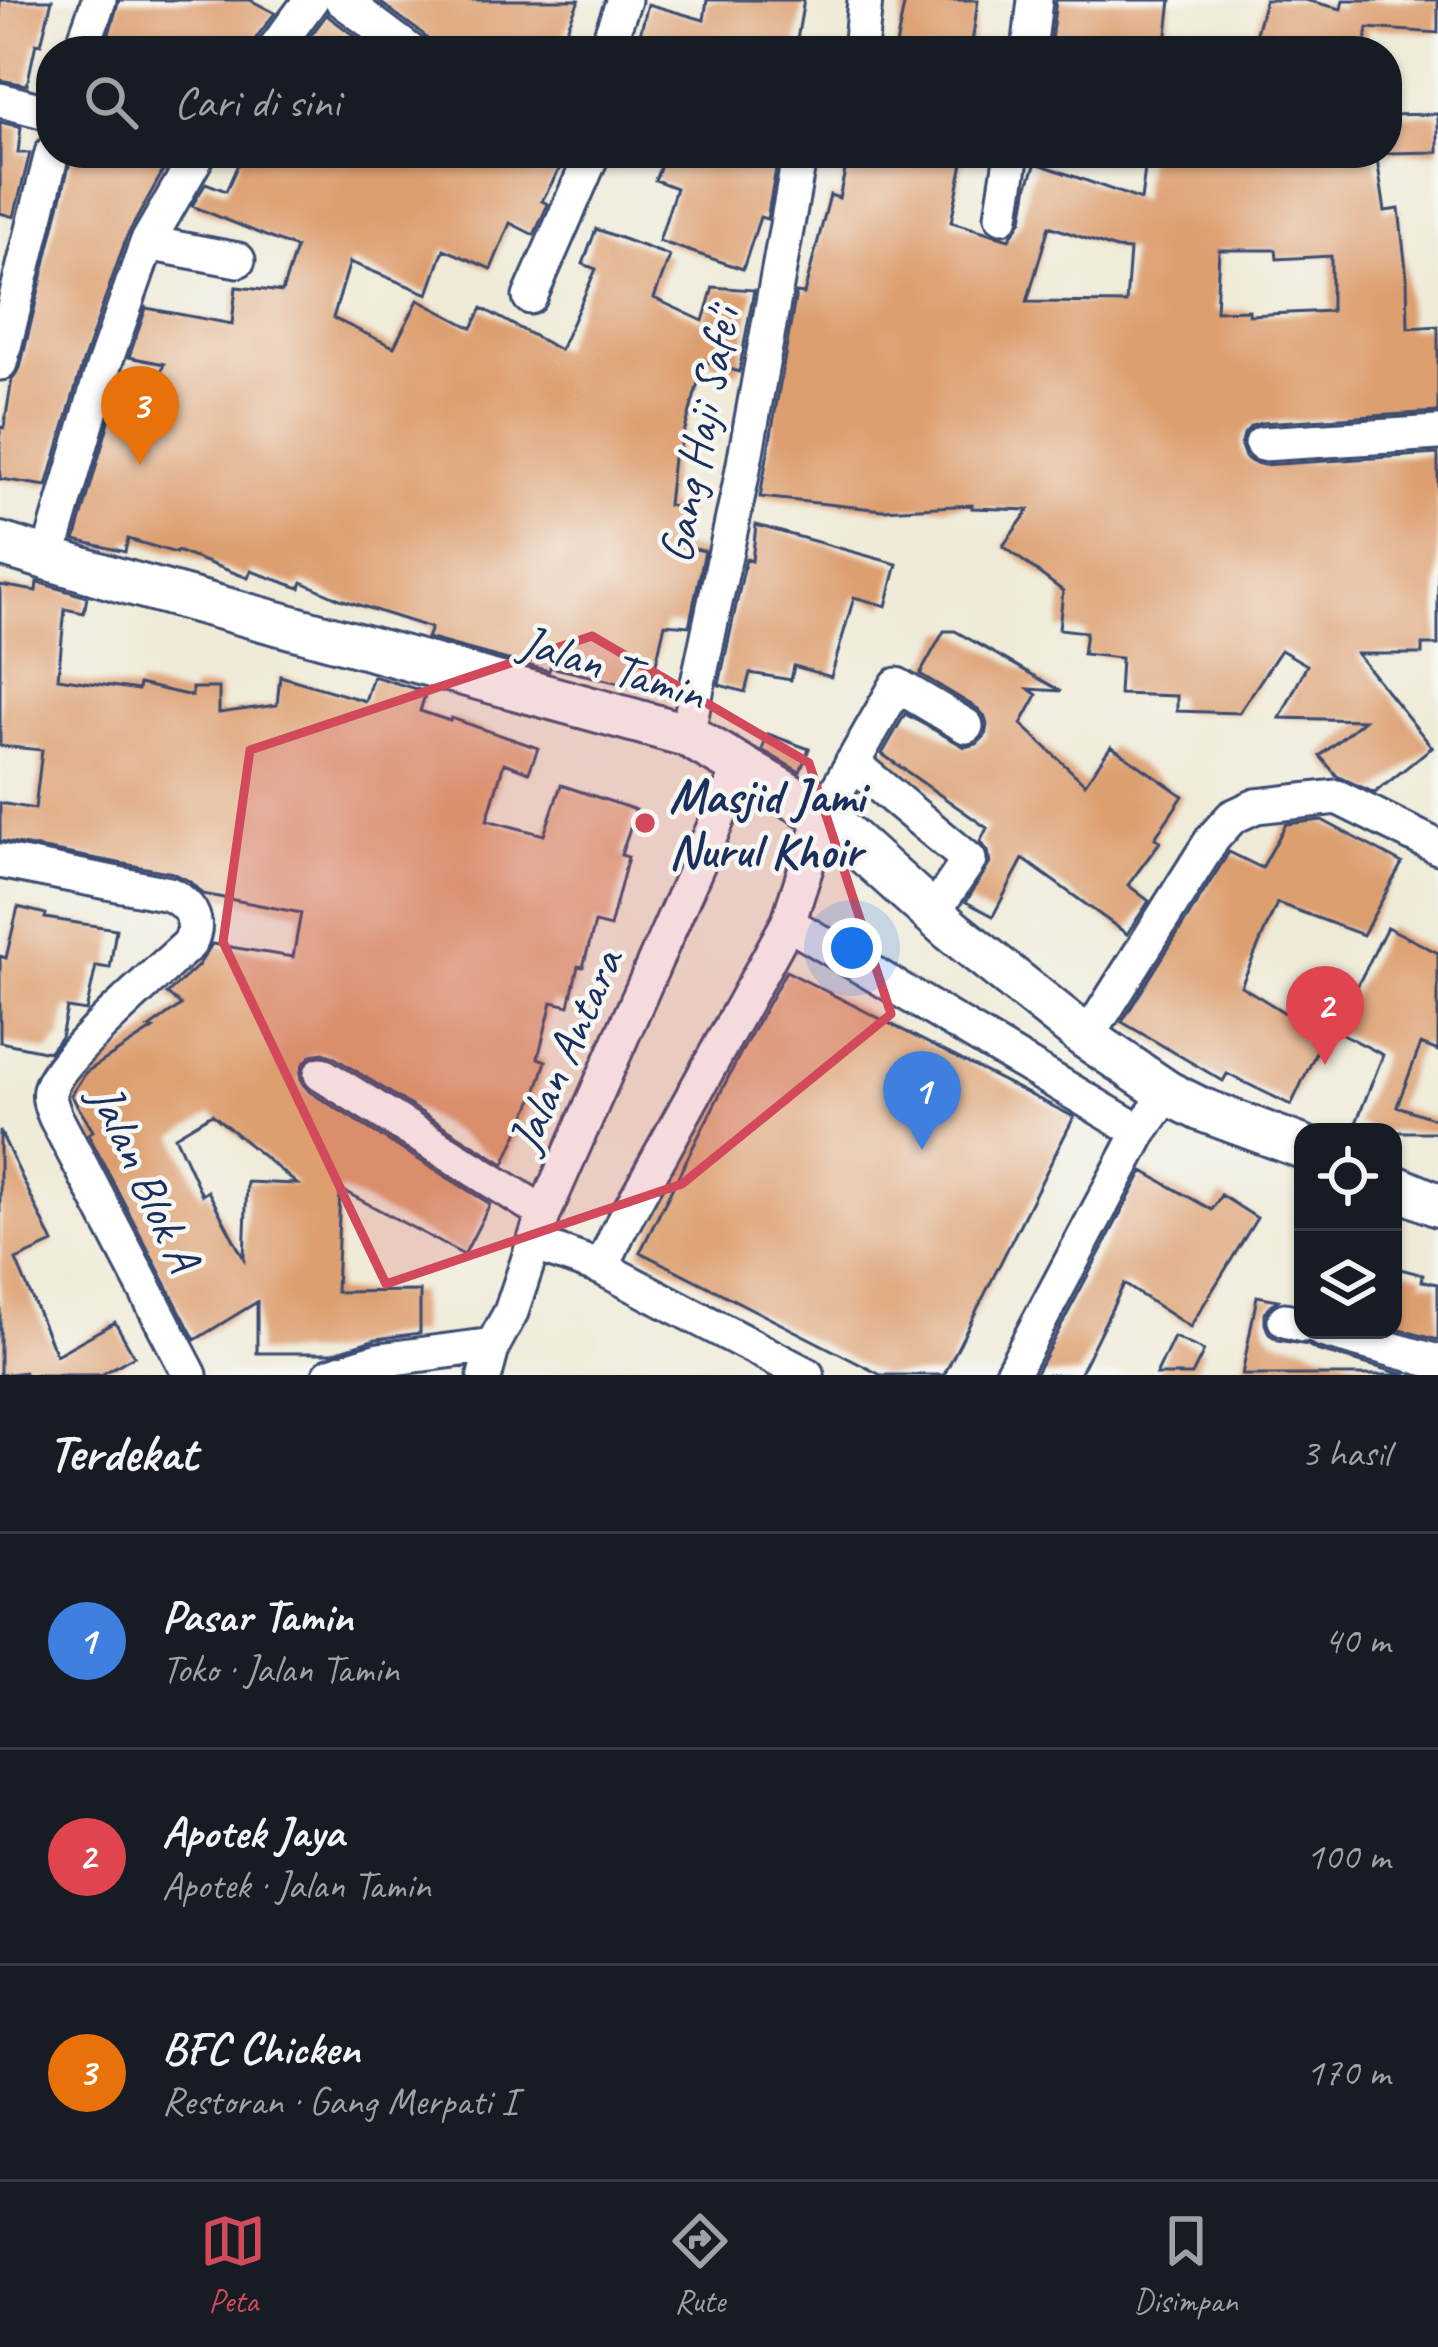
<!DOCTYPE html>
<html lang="id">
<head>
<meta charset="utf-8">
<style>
  body { margin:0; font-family:Caveat,sans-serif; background:#20242c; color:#f1f3f6 }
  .controls { position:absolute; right:36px; bottom:36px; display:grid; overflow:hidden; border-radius:24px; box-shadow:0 3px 9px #0004 }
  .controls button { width:108px; height:108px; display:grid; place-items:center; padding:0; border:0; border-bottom:3px solid #363941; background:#171b24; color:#f1f3f6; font:60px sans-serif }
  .you { position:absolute; left:852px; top:948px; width:42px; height:42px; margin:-30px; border:9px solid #fff; border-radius:50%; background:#1a73e8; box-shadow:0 0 0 18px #1a73e833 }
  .badge { display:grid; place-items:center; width:78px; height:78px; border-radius:50%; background:#d1495b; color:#fff; font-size:39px; font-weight:700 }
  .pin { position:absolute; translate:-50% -99px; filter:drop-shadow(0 3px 6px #0008) }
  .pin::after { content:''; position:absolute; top:63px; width:42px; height:36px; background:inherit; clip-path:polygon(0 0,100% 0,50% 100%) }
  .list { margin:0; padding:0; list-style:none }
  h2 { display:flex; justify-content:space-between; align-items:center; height:156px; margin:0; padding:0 48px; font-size:51px }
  h2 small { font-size:39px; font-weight:400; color:#9ea1a6 }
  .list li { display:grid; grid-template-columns:78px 1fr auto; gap:36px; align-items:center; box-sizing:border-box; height:216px; padding:0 48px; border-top:3px solid #363941 }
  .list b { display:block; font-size:45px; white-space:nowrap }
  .list p { margin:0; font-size:39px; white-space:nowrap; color:#9ea1a6 }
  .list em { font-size:39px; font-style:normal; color:#9ea1a6 }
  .icon { flex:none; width:66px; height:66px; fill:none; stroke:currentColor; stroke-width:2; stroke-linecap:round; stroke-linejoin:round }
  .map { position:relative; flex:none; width:1438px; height:1375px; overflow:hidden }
  .search { position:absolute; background:#171b24; box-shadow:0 3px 9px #0004; left:36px; right:36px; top:36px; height:132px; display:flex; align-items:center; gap:30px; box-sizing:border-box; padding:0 42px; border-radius:48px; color:#9ea1a6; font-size:45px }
  .sheet { height:804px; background:#171b24 }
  nav { display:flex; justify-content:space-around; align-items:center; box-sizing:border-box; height:168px; border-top:3px solid #363941; background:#171b24; font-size:33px; color:#9ea1a6 }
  nav a { display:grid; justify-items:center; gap:6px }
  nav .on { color:#d1495b }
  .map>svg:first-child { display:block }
  .building { fill:#dd9f70; fill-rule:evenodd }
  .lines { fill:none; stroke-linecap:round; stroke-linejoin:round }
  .minor-casing { stroke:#3b4b70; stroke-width:39 }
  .major-casing { stroke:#3b4b70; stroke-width:48 }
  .minor { stroke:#fff; stroke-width:33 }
  .major { stroke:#fff; stroke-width:42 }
  .marked { fill:#d1495b; fill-opacity:0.2; stroke:#d1495b; stroke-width:9; stroke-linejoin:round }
  .poi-dot { fill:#d1495b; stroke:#f6f6f2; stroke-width:4.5 }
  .labels { text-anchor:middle; stroke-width:9; stroke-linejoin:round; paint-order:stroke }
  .street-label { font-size:48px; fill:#1b2f5e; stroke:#f6f6f2 }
  .poi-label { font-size:48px; font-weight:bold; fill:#1b2f5e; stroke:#f6f6f2; text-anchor:start }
</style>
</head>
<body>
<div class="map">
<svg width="1438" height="1375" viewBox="0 0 1438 1375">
  <rect width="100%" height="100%" fill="#f6f6f2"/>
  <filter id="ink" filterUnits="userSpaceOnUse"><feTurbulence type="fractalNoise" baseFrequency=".00833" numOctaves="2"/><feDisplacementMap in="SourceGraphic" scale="24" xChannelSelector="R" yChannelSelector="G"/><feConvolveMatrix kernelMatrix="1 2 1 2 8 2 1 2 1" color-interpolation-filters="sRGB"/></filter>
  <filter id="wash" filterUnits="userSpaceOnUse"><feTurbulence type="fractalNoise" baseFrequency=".004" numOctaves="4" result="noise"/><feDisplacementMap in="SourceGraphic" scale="48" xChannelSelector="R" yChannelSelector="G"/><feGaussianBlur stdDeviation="2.7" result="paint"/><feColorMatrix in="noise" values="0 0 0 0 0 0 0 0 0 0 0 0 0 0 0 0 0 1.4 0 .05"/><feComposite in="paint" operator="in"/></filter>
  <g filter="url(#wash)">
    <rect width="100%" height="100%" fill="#efebd8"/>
    <g id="blocks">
      <path class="building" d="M0 0H52L41 44 36 43 27 85 0 80Z
        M119 0H250L275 13 256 38 252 51H154L108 37Z
        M377 0H579L558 50 540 42 535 51H431L429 42 423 34Z
        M707 0H804L795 51H688L639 38 648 4 704 20Z
        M905 0H978L971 51H895Z
        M1056 0H1171L1165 51 1050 49Z
        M1265 0H1305L1341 9 1343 0H1438V33L1368 28 1364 51H1251Z
        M327 14 329 17 375 51H299Z
        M1438 114V152L1387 153V115Z
        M0 122 21 127 18 153H30L14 217 0 213Z
        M72 153H173L127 236 83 362 47 486 0 479V427L4 428 12 379 20 368Z
        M243 153H568L542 201 548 204 534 235 510 223 491 269 444 249 428 294 350 262 333 318 394 347 418 300 472 328 482 308 560 350 596 269 583 264 596 229 670 256 654 298 703 321 713 287 754 290 739 372 704 361 679 451 674 449 668 505 688 508 682 546 705 551 689 626 665 624 650 690 550 667 549 671 427 638 431 628 340 599 302 582 300 588 251 571 248 578 177 551 176 553 128 539 125 552 75 540 112 411 143 423 164 364 129 357 146 308 232 324 236 287 282 292 296 248 192 206 206 183 226 191Z
        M666 153H779L767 219 760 217 743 269 659 241 676 188 655 180Z
        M849 153H965L951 222 1009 239 1022 220 1028 185 1036 163 1141 200 1147 153H1376L1385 211 1399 209 1407 278 1408 328 1438 326V412L1261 423 1251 426 1244 434 1241 446 1245 457 1252 462 1263 465 1438 454V645H1422V654H1357L1432 747 1375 793 1337 776 1320 756 1364 720 1280 718 1307 665 1281 650 1239 713 1177 711V696L1119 694 1121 658 1083 654 1086 632 1059 629 1063 591 1003 546 1029 510 972 508V505L883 510 760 497 796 293 804 294 830 195 839 198ZM1049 226 1116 249 1130 250 1126 303 1027 302ZM1219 250H1276L1277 259 1331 256V311L1249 315V310L1216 311Z
        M756 525 897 564 886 606 854 597 831 677 794 666 791 680 750 673 745 692 719 685 746 559 752 561Z
        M37 582 87 597 84 613 65 609 58 678 138 690 139 684 192 696V688H219V713L277 705 280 676 365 701 373 676 426 692 420 711 450 721 451 718 538 748 529 772 504 763 487 820 544 835 561 785 636 810 621 855 628 857 610 927 595 923 583 967 578 966 569 1006 552 1002 538 1058 546 1061 537 1090 504 1164 332 1056 323 1053 312 1055 303 1064 300 1074 302 1083 310 1092 490 1204 464 1255 340 1189 336 1292 420 1291V1333L376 1339 332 1353H257V1302L195 1340 88 1134 93 1131 71 1095 86 1072 153 1029 149 1028 181 1005 167 994 198 966 212 944 293 957 301 913 203 894 189 881 173 873 0 841V803L35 809 42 750 0 746V585L36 591ZM212 1114 297 1184 247 1182 244 1259 208 1191 202 1195 175 1136Z
        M944 631H955L1061 691 1029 689 1037 695 1021 724 1085 784 1111 746 1183 796 1155 838 1160 842 1128 885 1149 901 1127 934 1023 859 993 916 966 902 990 863 988 851 980 842 987 828 882 754 905 714 965 747 977 744 985 736 987 725 985 717 978 709 920 674Z
        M768 734 809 749 800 772 762 750Z
        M1322 820 1402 863 1363 935 1277 903 1241 986 1287 1014 1295 998 1333 1017 1291 1105 1227 1074 1223 1081 1122 1022 1229 852 1262 868 1286 824Z
        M18 907 46 914 45 918 116 929 110 968 96 966 86 1011 67 1008 61 1037 49 1052 0 1042V956L6 958Z
        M1387 927 1438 953V1051L1421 1044 1397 1106 1438 1120V1132H1380L1356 1123 1383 1055 1335 1030Z
        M786 971 1074 1117 944 1375H881L640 1252 739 1056Z
        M0 1131 53 1243 16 1260 56 1355 115 1322 134 1356 101 1375H21L26 1372 0 1375Z
        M1143 1171 1212 1210 1221 1195 1257 1218 1190 1327 1124 1284 1079 1375H1035Z
        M1393 1267 1423 1275 1422 1281 1438 1284V1340L1393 1328Z
        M1257 1296 1278 1300 1270 1306 1265 1313V1324L1269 1334 1278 1340 1308 1345 1316 1350 1406 1375H1242Z
        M1174 1337 1204 1351 1192 1375H1156Z"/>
    </g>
  </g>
  <g filter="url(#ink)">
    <use href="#blocks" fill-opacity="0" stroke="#3b4b70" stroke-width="3"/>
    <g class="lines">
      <defs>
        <path id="minor" d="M342 0 410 51
          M81 51 99 0
          M273 51 311 0
          M611 51V35L624 0
          M860 51 865 0
          M1029 51 1035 0
          M0 100 51 113
          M1002 216 1012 153
          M147 243 238 260
          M530 297 593 153
          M0 363 52 153
          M1262 444 1438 433
          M48 558 103 368 147 243 199 153
          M687 735 741 480 800 153
          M852 763 969 860 933 913
          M0 861 169 894C190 904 202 922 189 944 162 969 55 1061 50 1090 48 1099 52 1109 56 1118L190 1375
          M788 923 1140 1132
          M1087 1038 1213 838 1232 817 1256 806 1337 797 1438 847
          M321 1074 544 1213
          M534 1244 602 1268
          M1285 1320 1303 1325
          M1322 1330 1438 1362
          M330 1375 379 1360 493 1345
          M485 1375 493 1345 511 1312 544 1213 741 766
          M807 1375 602 1268 618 1232 788 923 823 815 897 685 966 726
          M1011 1375 1140 1132 1168 1093"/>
        <path id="major" d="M0 544 119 580 687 735 823 815 950 929 1087 1038 1168 1093 1200 1109 1303 1147
          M1393 1186 1438 1205"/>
      </defs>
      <use href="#minor" class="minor-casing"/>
      <use href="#major" class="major-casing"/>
      <use href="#minor" class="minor"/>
      <use href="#major" class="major"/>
    </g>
  </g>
  <path class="marked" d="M592 636 809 763 891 1014 682 1184 386 1284 223 942 250 750Z"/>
  <circle class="poi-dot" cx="645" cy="823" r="12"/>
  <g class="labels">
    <g class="street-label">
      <text transform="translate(698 435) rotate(-79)" y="17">Gang Haji Safe'i</text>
      <text transform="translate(613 666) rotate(17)" y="17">Jalan Tamin</text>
      <text transform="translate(564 1050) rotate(-66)" y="17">Jalan Antara</text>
      <text transform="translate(146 1177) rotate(65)" y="17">Jalan Blok A</text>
    </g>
    <g class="poi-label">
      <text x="669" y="812">Masjid Jami<tspan x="669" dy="55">Nurul Khoir</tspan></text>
    </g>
  </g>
</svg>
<div class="controls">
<button><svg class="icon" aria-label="locate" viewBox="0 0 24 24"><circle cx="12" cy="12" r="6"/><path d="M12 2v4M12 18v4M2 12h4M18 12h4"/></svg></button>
<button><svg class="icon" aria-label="layers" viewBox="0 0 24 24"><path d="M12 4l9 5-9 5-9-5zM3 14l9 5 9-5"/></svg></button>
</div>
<div class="you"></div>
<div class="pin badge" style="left:922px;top:1150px;background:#3f7fe0">1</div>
<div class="pin badge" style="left:1325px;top:1065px;background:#e0444e">2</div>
<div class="pin badge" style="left:140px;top:465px;background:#e8710a">3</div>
<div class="search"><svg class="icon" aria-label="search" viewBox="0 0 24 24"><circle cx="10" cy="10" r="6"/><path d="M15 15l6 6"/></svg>Cari di sini</div>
</div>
<section class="sheet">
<h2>Terdekat<small>3 hasil</small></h2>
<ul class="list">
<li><span class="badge" style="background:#3f7fe0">1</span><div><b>Pasar Tamin</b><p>Toko · Jalan Tamin</p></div><em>40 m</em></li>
<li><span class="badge" style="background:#e0444e">2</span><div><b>Apotek Jaya</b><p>Apotek · Jalan Tamin</p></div><em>100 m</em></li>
<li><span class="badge" style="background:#e8710a">3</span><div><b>BFC Chicken</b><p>Restoran · Gang Merpati I</p></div><em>170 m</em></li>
</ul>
</section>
<nav>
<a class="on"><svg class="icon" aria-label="map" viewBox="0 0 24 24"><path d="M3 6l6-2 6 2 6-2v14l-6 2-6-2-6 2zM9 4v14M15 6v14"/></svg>Peta</a>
<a><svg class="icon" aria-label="directions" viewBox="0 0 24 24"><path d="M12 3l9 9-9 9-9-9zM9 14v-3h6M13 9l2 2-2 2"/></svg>Rute</a>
<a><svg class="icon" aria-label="saved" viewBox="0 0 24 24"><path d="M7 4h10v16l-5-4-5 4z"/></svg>Disimpan</a>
</nav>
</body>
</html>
